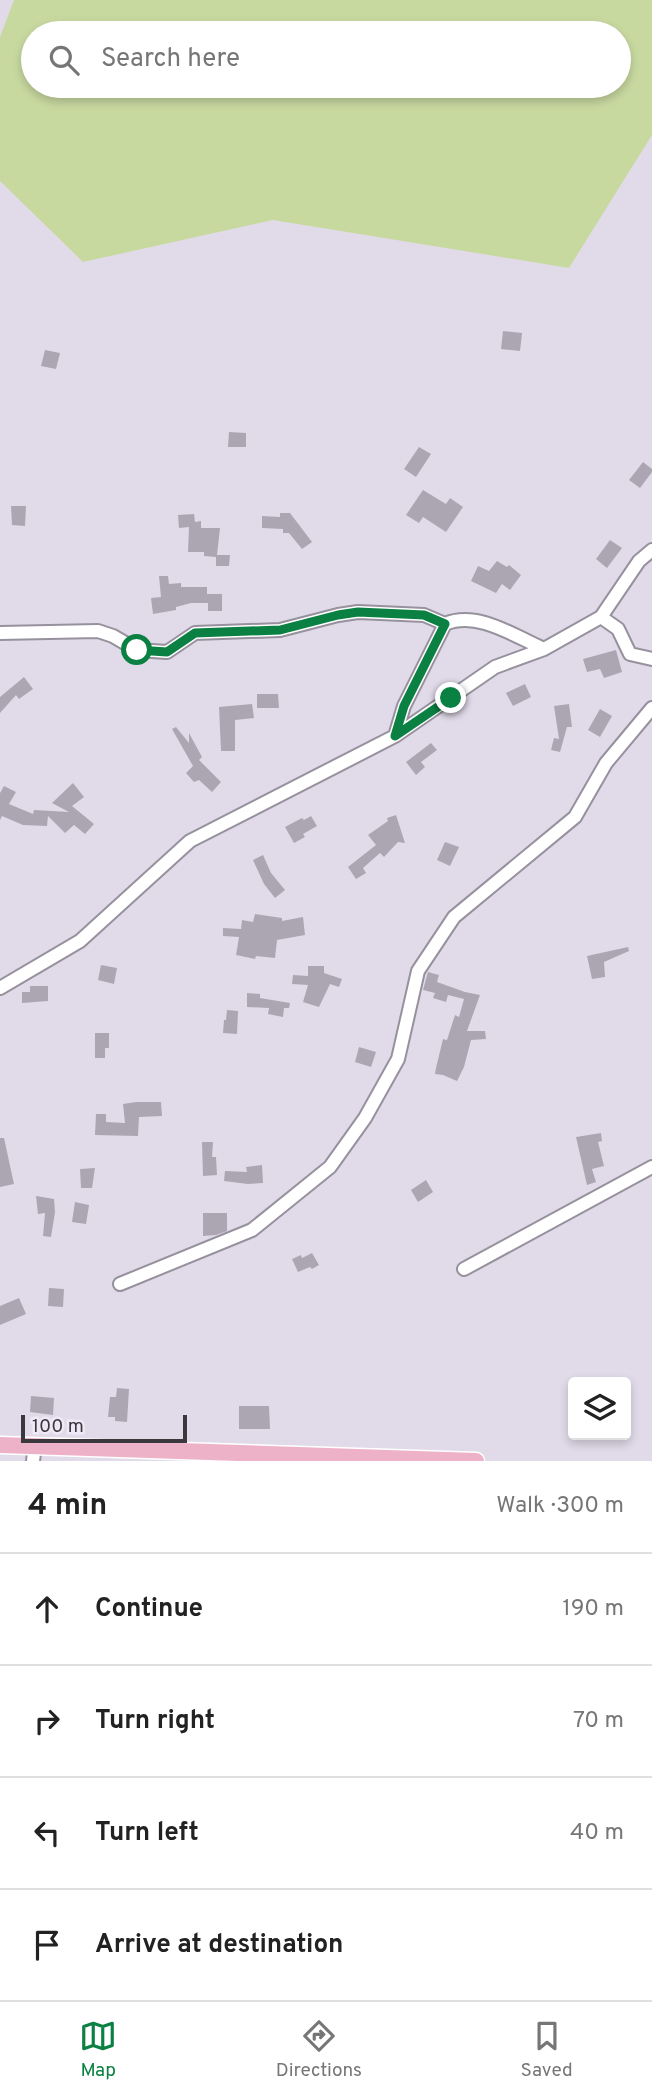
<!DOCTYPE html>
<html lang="en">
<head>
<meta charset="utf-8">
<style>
  body { margin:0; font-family:Overpass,sans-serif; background:#f2f2f2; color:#222 }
  .controls { position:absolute; right:21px; bottom:21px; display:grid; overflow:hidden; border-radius:7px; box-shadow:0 4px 10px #0003 }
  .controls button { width:63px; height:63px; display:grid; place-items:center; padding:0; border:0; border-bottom:2px solid #e0e0e0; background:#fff; color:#222; font:35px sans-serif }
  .scale { position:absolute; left:21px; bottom:18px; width:166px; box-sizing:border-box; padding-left:7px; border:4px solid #3b383d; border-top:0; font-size:19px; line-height:24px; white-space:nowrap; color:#3b383d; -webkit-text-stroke:5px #efe8f6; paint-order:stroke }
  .stop { position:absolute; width:21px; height:21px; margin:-16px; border:5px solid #0b8043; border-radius:50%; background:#fff }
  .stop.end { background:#0b8043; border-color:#fff; box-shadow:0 2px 7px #0008 }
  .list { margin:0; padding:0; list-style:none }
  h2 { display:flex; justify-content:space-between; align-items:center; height:91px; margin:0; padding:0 28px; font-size:30px }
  h2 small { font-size:23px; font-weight:400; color:#767676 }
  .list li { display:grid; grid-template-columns:46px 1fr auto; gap:21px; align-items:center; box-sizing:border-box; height:112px; padding:0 28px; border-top:2px solid #e0e0e0 }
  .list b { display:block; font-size:26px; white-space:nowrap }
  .list em { font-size:23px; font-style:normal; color:#767676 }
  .icon { flex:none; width:38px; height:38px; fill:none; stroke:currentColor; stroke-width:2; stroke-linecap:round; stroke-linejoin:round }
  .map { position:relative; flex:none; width:652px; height:1461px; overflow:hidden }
  .search { position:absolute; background:#fff; box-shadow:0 4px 10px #0003; left:21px; right:21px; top:21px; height:77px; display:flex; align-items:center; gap:18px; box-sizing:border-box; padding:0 24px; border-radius:38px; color:#767676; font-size:26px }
  .sheet { height:539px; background:#fff }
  nav { display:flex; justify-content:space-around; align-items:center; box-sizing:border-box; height:98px; border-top:2px solid #e0e0e0; background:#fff; font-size:19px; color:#767676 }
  nav a { display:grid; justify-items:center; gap:4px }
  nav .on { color:#0b8043 }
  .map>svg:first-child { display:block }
  .green { fill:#c8d9a0; fill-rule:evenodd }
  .building { fill:#aca6b3 }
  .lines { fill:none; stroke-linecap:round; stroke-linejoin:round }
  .minor-casing { stroke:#96919d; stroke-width:16 }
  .major-casing { stroke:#fff; stroke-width:19 }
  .minor { stroke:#fff; stroke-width:12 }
  .major { stroke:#eeb2c8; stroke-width:16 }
  .route { stroke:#0b8043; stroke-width:9 }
</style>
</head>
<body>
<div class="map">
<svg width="652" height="1461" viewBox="0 0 652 1461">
  <rect width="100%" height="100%" fill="#e1dbe9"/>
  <path class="green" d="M14 0H652V135L569 268 273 220 83 262 0 181V37ZM33 33H619V86H33Z"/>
  <path class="building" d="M503 331 522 333 520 351 501 349Z
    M45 350 60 353 56 369 41 366Z
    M229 432 246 433V447H228Z
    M419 447 431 454 416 477 404 469Z
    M643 462 652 469V472L640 488 629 480Z
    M423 490 446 504 450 498 463 507 446 532 423 517 419 523 406 515Z
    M11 506H26L25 526 12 525Z
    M280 513H290L312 542 302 549 289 533H283V529L262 528V516L280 517Z
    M194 514 195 522 201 521V528H220L217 555H230L229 566H216V557L204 556V552H188L189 527 179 528 178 515Z
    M610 540 622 548 607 568 596 559Z
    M497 561 507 567 509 565 521 575 510 590 502 584 496 593 471 581 478 566 489 571Z
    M159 576H168L169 584 181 583V587H207V594H222V611H208V603H191L176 607V610L153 614 151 598 161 597Z
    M616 650 622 672 604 678 600 669 587 672 583 659Z
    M24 677 33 689 19 699 16 695 0 713V697Z
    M525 684 531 697 513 706 506 693Z
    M257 694H278L279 708H257Z
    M252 704 254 718 235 720V751H221L219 707Z
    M569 704 572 727H567L560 752 551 750 554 738 559 739 554 706Z
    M600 709 612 716 600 737 588 730Z
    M176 727 189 743V733L202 757 199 760 221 782 212 792 199 780 194 782 186 773 193 766 172 729Z
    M431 743 437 750 421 762 425 767 416 775 406 762Z
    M73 783 84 797 72 806 94 824 85 834 74 825 65 833 48 816 47 826 23 825 2 816 0 820V793L4 786 16 792 9 804 33 814 34 810 69 812 52 803Z
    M396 815 405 843 398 842 384 857 380 853 363 868 366 873 356 879 348 867 376 845 368 835 388 821 387 818Z
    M311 816 317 826 303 834 305 837 294 843 285 827 302 818 304 820Z
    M445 842 459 847 450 866 437 860Z
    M263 855 271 873 285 890 275 898 264 884 253 860Z
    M255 914 282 918V921L303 917 305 935 277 940 275 958 256 956 255 959 236 955 239 937 223 936V928L241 929 242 920 253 922Z
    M628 947 629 951 604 962 605 977 592 979 587 956Z
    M101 965 117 968 114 984 98 980Z
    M308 966H324V973L342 979 339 987 330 984 319 1007 303 1002 308 985 292 984 293 975 308 976Z
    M428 972 439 975 437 982 465 992 480 995 467 1031H485L486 1039 471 1040 464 1067 457 1081 443 1075 435 1074 436 1068 443 1039 447 1040 455 1015 459 1017 464 999 448 995 446 1002 433 998 435 993 423 990Z
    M30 986H48V1001L22 1003V992H30Z
    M247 993 260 994V998L290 1003 289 1008H284L283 1017 268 1014 269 1008 247 1007Z
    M227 1010 238 1011 237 1034 223 1033 224 1020H226Z
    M95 1033H109V1048H105V1058H95Z
    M359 1047 376 1052 371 1067 355 1062Z
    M136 1102H161L162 1116 139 1117 138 1136 95 1135 96 1114H106V1122L125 1123 123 1104Z
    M601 1133 602 1141 598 1142 604 1166 592 1169 596 1182 587 1185 576 1137Z
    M0 1138H4L14 1184 0 1187Z
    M202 1142H213L212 1157H216L217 1175 203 1176Z
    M262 1165 263 1183 248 1184 224 1181 225 1171 247 1172 246 1167Z
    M95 1168 92 1188H81L80 1169Z
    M426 1180 433 1192 418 1202 411 1190Z
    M36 1196 54 1199 55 1212 51 1237 43 1236 45 1213 38 1214Z
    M75 1202 89 1205 86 1224 72 1222Z
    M203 1213H227V1231L216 1235 203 1236Z
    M312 1253 319 1265 312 1269 310 1267 298 1272 292 1259 301 1255 302 1258Z
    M49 1288 64 1289 63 1307 48 1306Z
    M19 1298 26 1314 0 1325V1306Z
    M117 1388 129 1389 127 1422 115 1421V1417H108L110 1397H116Z
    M31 1396 54 1398 53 1415 30 1412Z
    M239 1406H269L270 1429H239Z"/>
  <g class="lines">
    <defs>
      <path id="minor" d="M601 617 618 629 630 654 652 659
        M0 633 98 631 113 636 137 650 167 652 195 633 280 630 338 615 358 612 424 615 445 624
        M395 736 404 706 445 624C477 610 514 636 544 649
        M0 988 80 941 190 841 395 736 495 667 544 649 601 617 639 561 652 550
        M464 1269 652 1167
        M120 1284 252 1230 330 1167 365 1118 398 1059 418 971 454 917 575 817 606 763 652 708
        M33 1461 35 1445"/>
      <path id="major" d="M0 1445 476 1461"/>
    </defs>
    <use href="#minor" class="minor-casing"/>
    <use href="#major" class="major-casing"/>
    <use href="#minor" class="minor"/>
    <use href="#major" class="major"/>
  </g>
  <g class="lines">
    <path class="route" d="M137 650 167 652 195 633 280 630 338 615 358 612 424 615 445 624 404 706 395 736 451 698"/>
  </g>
</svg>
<div class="controls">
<button><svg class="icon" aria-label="layers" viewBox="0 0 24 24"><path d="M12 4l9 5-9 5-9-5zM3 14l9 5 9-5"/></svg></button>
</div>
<div class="scale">100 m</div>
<div class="stop" style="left:137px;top:650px"></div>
<div class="stop end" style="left:451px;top:698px"></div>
<div class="search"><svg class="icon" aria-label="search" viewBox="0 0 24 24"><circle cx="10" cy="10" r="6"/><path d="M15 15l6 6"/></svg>Search here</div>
</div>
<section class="sheet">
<h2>4 min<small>Walk · 300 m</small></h2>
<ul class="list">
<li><svg class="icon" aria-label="ahead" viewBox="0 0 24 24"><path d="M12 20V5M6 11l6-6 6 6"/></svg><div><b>Continue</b></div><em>190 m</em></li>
<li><svg class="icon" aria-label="right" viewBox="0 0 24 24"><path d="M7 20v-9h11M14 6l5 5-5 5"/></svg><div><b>Turn right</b></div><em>70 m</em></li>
<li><svg class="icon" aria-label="left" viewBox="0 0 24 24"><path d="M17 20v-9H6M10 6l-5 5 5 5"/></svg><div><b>Turn left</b></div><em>40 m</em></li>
<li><svg class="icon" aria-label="arrive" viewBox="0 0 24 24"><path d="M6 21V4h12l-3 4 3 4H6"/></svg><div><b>Arrive at destination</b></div></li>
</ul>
</section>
<nav>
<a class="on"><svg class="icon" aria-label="map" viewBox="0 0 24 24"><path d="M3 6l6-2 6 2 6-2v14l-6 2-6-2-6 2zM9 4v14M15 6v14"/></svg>Map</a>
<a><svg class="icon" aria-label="directions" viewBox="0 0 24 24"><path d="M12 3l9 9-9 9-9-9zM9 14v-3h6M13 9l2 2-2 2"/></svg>Directions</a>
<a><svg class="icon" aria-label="saved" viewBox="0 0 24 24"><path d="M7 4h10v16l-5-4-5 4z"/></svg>Saved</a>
</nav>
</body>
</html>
